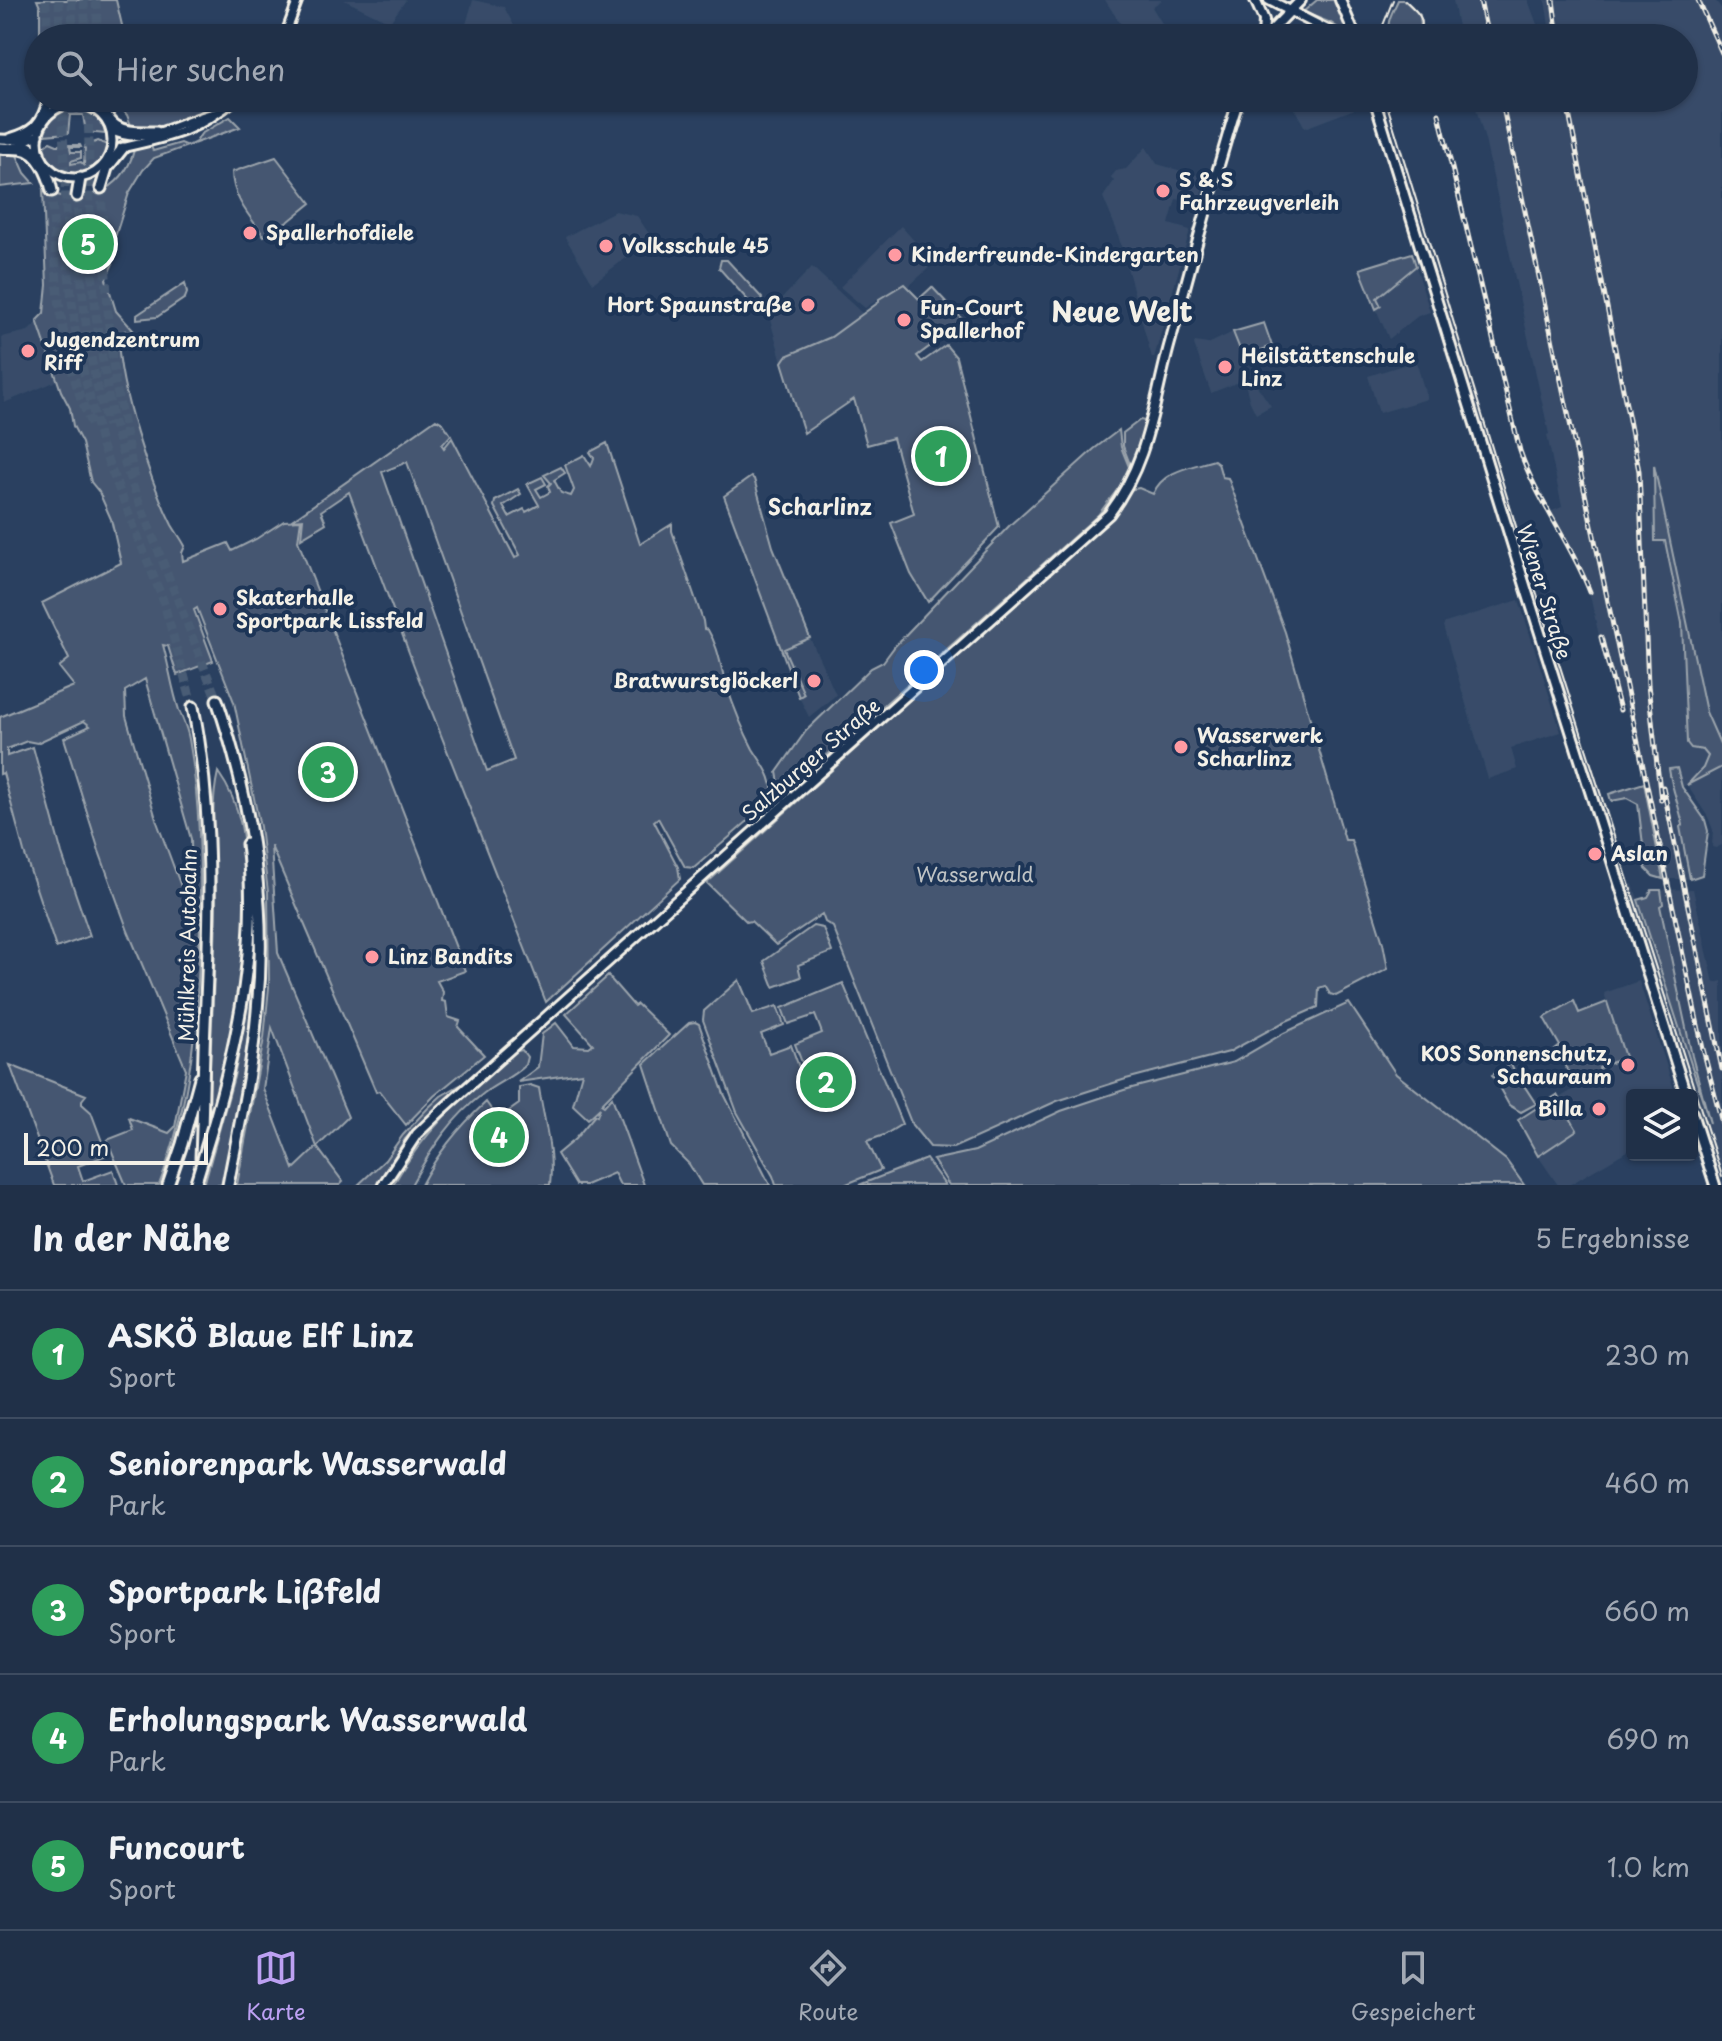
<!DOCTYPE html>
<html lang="de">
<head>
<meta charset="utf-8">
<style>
  body { margin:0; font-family:"Playpen Sans",sans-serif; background:#28384f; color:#f1f3f6 }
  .controls { position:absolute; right:24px; bottom:24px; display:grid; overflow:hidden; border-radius:8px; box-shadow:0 2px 6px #0004 }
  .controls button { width:72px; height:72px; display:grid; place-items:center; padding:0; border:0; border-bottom:2px solid #3d4b60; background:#203048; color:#f1f3f6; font:40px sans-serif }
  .scale { position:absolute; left:24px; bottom:20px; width:184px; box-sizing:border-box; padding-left:8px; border:4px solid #f4f1e8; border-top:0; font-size:22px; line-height:28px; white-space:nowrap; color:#f4f1e8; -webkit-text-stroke:6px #1d3557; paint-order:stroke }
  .you { position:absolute; left:924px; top:670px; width:28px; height:28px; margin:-20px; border:6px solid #fff; border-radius:50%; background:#1a73e8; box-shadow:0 0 0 12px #1a73e833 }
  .badge { display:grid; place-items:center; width:52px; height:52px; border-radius:50%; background:#bca0f2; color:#fff; font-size:26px; font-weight:700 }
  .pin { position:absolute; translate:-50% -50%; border:4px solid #fff; box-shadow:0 2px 8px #0006 }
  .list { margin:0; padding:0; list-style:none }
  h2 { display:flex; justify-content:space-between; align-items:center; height:104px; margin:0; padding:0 32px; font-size:34px }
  h2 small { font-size:26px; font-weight:400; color:#a2a9b4 }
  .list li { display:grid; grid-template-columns:52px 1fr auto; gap:24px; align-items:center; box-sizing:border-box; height:128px; padding:0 32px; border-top:2px solid #3d4b60 }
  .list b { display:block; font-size:30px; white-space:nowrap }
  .list p { margin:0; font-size:26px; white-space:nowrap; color:#a2a9b4 }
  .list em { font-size:26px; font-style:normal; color:#a2a9b4 }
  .icon { flex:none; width:44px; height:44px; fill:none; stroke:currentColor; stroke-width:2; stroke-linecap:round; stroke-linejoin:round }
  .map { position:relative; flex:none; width:1722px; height:1185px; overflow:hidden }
  .search { position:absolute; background:#203048; box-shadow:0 2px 6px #0004; left:24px; right:24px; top:24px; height:88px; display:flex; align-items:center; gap:20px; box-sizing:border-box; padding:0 28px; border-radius:44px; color:#a2a9b4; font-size:30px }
  .sheet { height:744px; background:#203048 }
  nav { display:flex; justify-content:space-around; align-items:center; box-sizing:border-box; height:112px; border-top:2px solid #3d4b60; background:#203048; font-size:22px; color:#a2a9b4 }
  nav a { display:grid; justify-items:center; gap:4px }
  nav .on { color:#bca0f2 }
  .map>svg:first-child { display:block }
  .built { fill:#374c69 }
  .green { fill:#445771; stroke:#9ca4ac; stroke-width:2; fill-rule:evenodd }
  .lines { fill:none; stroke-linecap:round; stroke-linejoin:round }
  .highway-tunnel { stroke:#485b74; stroke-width:9; stroke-dasharray:9 4.5; stroke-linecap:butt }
  .secondary-casing { stroke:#f4f1e8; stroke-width:13 }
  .primary-casing { stroke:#f4f1e8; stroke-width:14 }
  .highway-casing { stroke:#f4f1e8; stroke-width:15 }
  .secondary { stroke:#1d3557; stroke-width:7 }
  .primary { stroke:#1d3557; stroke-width:8 }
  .highway { stroke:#1d3557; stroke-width:9 }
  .tram { stroke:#f4f1e8; stroke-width:2 }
  .rail-casing { stroke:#f4f1e8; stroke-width:5 }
  .rail { stroke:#1d3557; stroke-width:2; stroke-dasharray:6; stroke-linecap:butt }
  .highway-bridge-casing { stroke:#f4f1e8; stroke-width:15; stroke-linecap:butt }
  .highway-bridge { stroke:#1d3557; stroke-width:9 }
  .poi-dot { fill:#ff9aa2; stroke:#1d3557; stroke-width:3 }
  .labels { text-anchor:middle; stroke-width:8; stroke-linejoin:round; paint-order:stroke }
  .poi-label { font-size:20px; font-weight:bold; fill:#f4f1e8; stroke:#1d3557; text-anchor:start }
  .street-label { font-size:20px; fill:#f4f1e8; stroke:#1d3557 }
  .park-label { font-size:20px; fill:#bfc3c4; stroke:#1d3557 }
  .neighbourhood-label { font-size:22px; font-weight:bold; fill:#f4f1e8; stroke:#1d3557 }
  .district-label { font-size:28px; font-weight:bold; fill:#f4f1e8; stroke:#1d3557 }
</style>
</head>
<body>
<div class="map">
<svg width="1722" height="1185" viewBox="0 0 1722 1185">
  <rect width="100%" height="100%" fill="#2a4060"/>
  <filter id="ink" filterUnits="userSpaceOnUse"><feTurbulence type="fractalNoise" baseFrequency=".0125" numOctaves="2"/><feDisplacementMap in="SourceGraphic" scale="16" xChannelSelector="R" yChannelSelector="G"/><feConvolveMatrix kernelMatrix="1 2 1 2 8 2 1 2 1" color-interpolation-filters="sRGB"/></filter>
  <g filter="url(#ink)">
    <path class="built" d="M344 0H406L390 22Z
      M473 0 504 7 519 35 513 38H462Z
      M1105 0H1162L1152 7 1171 38H1130Z
      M1453 0H1528L1542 38H1460Z
      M1545 0H1715L1722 9V748L1706 712 1654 466 1656 541H1665L1682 623 1686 728 1691 748 1703 750 1708 756 1703 768 1689 783 1722 767V845L1716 848 1712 847 1713 830 1708 817 1687 785 1682 787 1677 768 1669 770 1674 798 1679 802 1684 825 1680 828 1690 879H1663L1636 744 1629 718 1603 654 1591 600 1579 567 1547 513 1562 507 1547 435 1549 434 1485 140 1473 98H1560L1566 123 1562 98H1684V38H1551Z
      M1289 98H1362L1365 105 1305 128Z
      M1146 147 1157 164 1200 176 1205 181 1198 204 1176 199 1169 224 1190 230 1154 358H1152L1117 231 1103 197 1114 181 1111 177 1116 171 1126 169Z
      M615 211 637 216 652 238 593 283 565 237Z
      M901 226 934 263 907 288 903 284 865 308 840 287Z
      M1416 266 1430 312 1418 316 1389 339 1376 309 1380 306 1377 298Z
      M812 267 863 314 831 337 786 356 782 362 768 313Z
      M37 323 49 350 59 380 4 403 2 337 28 331Z
      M1233 332 1251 377 1271 406 1256 414 1250 402 1244 380 1211 393 1194 344 1195 342 1208 344Z
      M1416 361 1427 399 1379 413 1368 376Z
      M1519 600 1561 732 1511 748 1517 769 1488 779 1443 626 1445 623Z
      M810 638 836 695 809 717 799 697 804 694 784 649Z
      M1633 884 1702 1096 1668 950 1660 906 1663 903 1661 890 1693 889 1714 983 1722 981V1181L1628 886Z
      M1639 981 1676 1095H1632V1148L1569 1185H1558L1538 1156 1576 1130 1559 1098 1600 1074 1598 1068 1625 1057 1604 993Z"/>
    <path class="green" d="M37 0H116L125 38H40V7Z
      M1317 0H1337L1351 37 1331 23 1303 12Z
      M1398 0H1404L1420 15 1421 28 1413 38H1395C1382 26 1392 14 1398 0Z
      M113 98H166L185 107 210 108 174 124 133 131 127 115Z
      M73 109C88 109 104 119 105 134L86 132 83 115H70L68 133 43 135 52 118Z
      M230 117 240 127 154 158 143 170 129 193 115 237 113 263 106 279 116 311 133 330 127 334 125 331 118 339C120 390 149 479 172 525 176 532 181 538 185 546L182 553 183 561 228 543 232 551 256 539 284 521 301 520 298 541 465 971 437 981 443 992 442 1001 446 1002 448 1017 460 1021 458 1027 484 1055 434 1096 406 1125 379 1091 376 1092 271 846 278 953 348 1117 317 1147 343 1182 340 1185H237L264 1038 269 987 268 892 260 827 234 702 197 608 194 610 213 661 177 675 168 646 163 645C169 666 172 689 179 710 183 720 187 728 189 739 200 801 201 864 200 927 198 1018 192 1100 159 1185H126L107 1140 133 1130 129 1118 169 1133 175 1127 186 1069 128 931 99 851 64 738 90 726 84 721 37 743 27 741 7 749V756L33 747 62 854 90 936 56 948 24 852 3 773 0 774V717L74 686 59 667 69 659 42 603 121 563 111 519 99 492 91 482 82 443 73 426 70 408 61 391 37 320 44 313 47 285 43 190C81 208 124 192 134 150L151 146 153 151 181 143 188 146 196 142 201 134ZM145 679 191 839 192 916 157 822 126 716 125 691ZM272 1028 317 1147 294 1169 263 1089Z
      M98 141 107 145C100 182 53 182 43 147L50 142 57 145H80L81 147H70L71 152H81V158L71 161V164L81 162 84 165 85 146Z
      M0 155H17L25 173 34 183 0 187Z
      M276 157 311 203 289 221 264 236C250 217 232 197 232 172Z
      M1412 253 1416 266 1377 298 1381 306 1376 309 1360 269Z
      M721 260H727L762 298 760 307 753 306 719 268Z
      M185 283 187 293 185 298 157 317 137 319V315Z
      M904 284 919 299 932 287 964 321 917 356 922 362 946 345 956 357 999 527 928 602 911 574 891 523 914 514 893 438 867 445 854 399 804 433 782 362 786 356 831 337 879 302V299Z
      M1264 323 1272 346 1243 357 1233 332Z
      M436 419 443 423 451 435 442 445 444 448 452 438 515 558 520 555 494 506 495 501 518 489 521 494 503 506 509 517 524 509 526 512 539 505 527 484 542 477 546 484 536 489 541 497 550 492 548 486 551 483 544 475 561 467 565 473 554 480 561 493 571 496 574 490 565 465 584 455 591 466 594 458 590 452 607 443 640 544 672 524V531L703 621 704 629 708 630C719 648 720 665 726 684 733 705 743 730 753 749 763 765 777 781 771 801L694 868 685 867 658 818 654 821 678 867 680 879 546 1002 417 674 349 492 321 511 326 523 301 538 303 519 292 520ZM407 462 514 760 487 771 382 472Z
      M1140 420 1145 421C1148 450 1125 483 1111 507L783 801 781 799 1099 517 1116 496 1131 467 1123 446V433Z
      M1119 430 1121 447 1129 467 1120 486 1098 515 788 790 780 789 777 772 806 731 871 668 883 662 895 646 1010 525 1094 449Z
      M1214 460 1218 463 1222 477 1228 478 1285 632 1345 840H1351L1383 943 1388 969 1336 996 1330 994 1325 986 1319 988 1318 1007 1284 1022 1229 1052 1126 1079 1057 1101 953 1148 930 1147 912 1125 833 927 825 922 822 914 776 945 751 921 747 922 707 883 1098 530 1129 490 1139 488 1153 494C1163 470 1192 467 1214 460Z
      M1654 465 1706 712 1722 748V767L1687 785 1703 768 1708 756 1703 750 1691 748 1687 743 1682 623 1665 541H1655Z
      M751 477 754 479 773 547 810 638 784 649 804 694 799 697 724 496Z
      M1677 768 1682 787 1705 820 1708 831 1702 875 1690 879 1680 827 1683 825C1679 805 1672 790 1669 769Z
      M218 772C243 807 245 842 246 884 248 971 232 1039 210 1122L208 1121C210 1049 215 978 216 906 217 862 208 815 218 772Z
      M1644 783 1663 879 1653 876 1646 869 1638 804 1627 798 1611 801 1609 794Z
      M1652 890H1661L1663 904 1660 906 1692 1056 1710 1123 1638 900 1648 897Z
      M813 926 823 928 832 952 798 965 801 977 774 987 764 961Z
      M256 937 251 1031 223 1185H204L234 1077 244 1026Z
      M608 976 634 1006 637 1004 669 1035 601 1104 604 1106 612 1097 644 1185H620L614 1173 586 1185H576L557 1154 575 1139 595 1115 597 1116 600 1108 588 1119 573 1105 582 1073 518 1082 538 1067 542 1034 556 1023 574 1046 589 1047 593 1044 566 1014Z
      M739 980 753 1014 777 1006 784 1025 761 1034 769 1053 791 1045 808 1092 812 1089 795 1044 822 1033 815 1015 788 1024 782 1008 843 983 902 1124 884 1135 867 1141 881 1170 844 1185H776L773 1176 737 1112 703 1020 704 1011Z
      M1574 1001 1579 1013 1607 1002 1625 1057 1599 1068 1601 1074 1578 1087 1555 1050 1560 1046 1544 1018Z
      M1349 1003 1396 1074 1506 1160 1524 1185H949L933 1160 975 1151 1061 1111 1124 1090 1234 1062 1284 1033Z
      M695 1022 699 1024 724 1094 770 1185H702L689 1164 671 1146 644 1064 689 1023Z
      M522 1050 527 1057 525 1065C513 1077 497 1083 484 1093 451 1118 431 1149 411 1185H393C423 1131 467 1093 513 1052Z
      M1510 1064 1536 1104 1521 1112 1509 1105 1492 1075Z
      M10 1065 86 1095 82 1100V1104L91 1112 107 1155 78 1166 83 1181 113 1170 118 1185H54Z
      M460 1085 405 1139 378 1185H358L385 1160 403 1135 428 1108 441 1096Z
      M530 1085 539 1088C544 1121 554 1152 550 1185H421C438 1152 459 1127 486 1102L498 1119 519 1104V1087Z
      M1557 1095 1577 1130 1538 1156 1518 1120Z
      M926 1159 945 1185H859Z"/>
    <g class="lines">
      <path class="highway-tunnel" d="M46 0 48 38
        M59 0 60 38
        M72 0 73 38
        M84 0 86 38
        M96 0 98 38
        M62 98 68 266 77 345 101 444 163 600 193 707
        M88 98 91 259 97 325 112 418 127 471 217 700
        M101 188 109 330 115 381 135 480
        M52 191C55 271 58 352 92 426
        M77 196C80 275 84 350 108 426"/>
      <defs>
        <path id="secondary" d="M284 38 298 0
          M38 141a37 37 0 1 1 74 0a37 37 0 1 1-74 0Z
          M111 130C147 148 181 120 215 113
          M0 139 26 140 39 135
          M16 145 29 146 40 152
          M121 148C171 137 197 132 237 98"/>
        <path id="primary" d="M1255 0 1264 20 1263 37
          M1269 0 1343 38
          M1340 0 1356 38
          M1264 38 1301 0
          M1374 98 1528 595 1686 1095
          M1692 1113 1715 1185
          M383 1185 417 1134 442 1110 1109 514C1148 462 1152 411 1168 350 1191 266 1213 181 1239 98"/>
        <path id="highway" d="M75 98 77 105
          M100 98C109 133 125 132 156 132
          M10 139C34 132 43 124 49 98
          M0 148C7 149 14 148 21 149 39 151 49 176 52 191
          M101 188 107 168 123 148
          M77 196 80 178
          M217 700C251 800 268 905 257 1011 252 1070 239 1127 228 1185
          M193 707C214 811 210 917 205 1023 203 1068 203 1113 201 1158
          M213 1126C239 1036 259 938 247 844
          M168 1185 182 1144 200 1078"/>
      </defs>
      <use href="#secondary" class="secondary-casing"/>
      <use href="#primary" class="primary-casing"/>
      <use href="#highway" class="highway-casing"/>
      <use href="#secondary" class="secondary"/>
      <use href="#primary" class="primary"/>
      <use href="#highway" class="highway"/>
      <path class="tram" d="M1405 0C1418 12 1430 22 1415 38
        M1378 38 1393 0
        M1385 98 1530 572 1722 1176"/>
      <defs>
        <path id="rail" d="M1480 0 1488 38
          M1553 0 1558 38
          M1698 0 1722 53
          M1501 98 1703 1049 1722 1123
          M1566 98 1639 471 1648 685 1661 800
          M1439 114 1520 451C1537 501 1571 542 1590 592
          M1601 637 1620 710
          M1663 787 1722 1069"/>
      </defs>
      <use href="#rail" class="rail-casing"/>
      <use href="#rail" class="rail"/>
      <defs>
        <path id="highway-bridge" d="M195 1185 213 1126"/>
      </defs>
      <use href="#highway-bridge" class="highway-bridge-casing"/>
      <use href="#highway-bridge" class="highway-bridge"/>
    </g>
  </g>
  <g class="poi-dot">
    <circle cx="1163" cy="191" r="8"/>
    <circle cx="250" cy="233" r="8"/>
    <circle cx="606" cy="246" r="8"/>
    <circle cx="895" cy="255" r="8"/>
    <circle cx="808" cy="305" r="8"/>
    <circle cx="904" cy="320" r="8"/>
    <circle cx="28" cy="351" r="8"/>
    <circle cx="1225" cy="367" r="8"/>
    <circle cx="220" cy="609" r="8"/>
    <circle cx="814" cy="681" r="8"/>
    <circle cx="1181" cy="747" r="8"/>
    <circle cx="1595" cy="854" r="8"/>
    <circle cx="372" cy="957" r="8"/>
    <circle cx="1628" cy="1065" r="8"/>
    <circle cx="1599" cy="1109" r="8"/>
  </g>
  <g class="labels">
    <g class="poi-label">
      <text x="1179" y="187">S &amp; S<tspan x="1179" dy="23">Fahrzeugverleih</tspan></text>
      <text x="266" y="240">Spallerhofdiele</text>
      <text x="622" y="253">Volksschule 45</text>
      <text x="911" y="262">Kinderfreunde-Kindergarten</text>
      <text x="792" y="312" text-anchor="end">Hort Spaunstraße</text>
      <text x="920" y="315">Fun-Court<tspan x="920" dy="23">Spallerhof</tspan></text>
      <text x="44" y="347">Jugendzentrum<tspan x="44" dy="23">Riff</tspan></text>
      <text x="1241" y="363">Heilstättenschule<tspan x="1241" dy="23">Linz</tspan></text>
      <text x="236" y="605">Skaterhalle<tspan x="236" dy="23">Sportpark Lissfeld</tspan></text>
      <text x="798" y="688" text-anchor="end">Bratwurstglöckerl</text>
      <text x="1197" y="743">Wasserwerk<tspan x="1197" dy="23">Scharlinz</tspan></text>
      <text x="1611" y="861">Aslan</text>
      <text x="388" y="964">Linz Bandits</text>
      <text x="1612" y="1061" text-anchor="end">KOS Sonnenschutz,<tspan x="1612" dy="23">Schauraum</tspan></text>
      <text x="1583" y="1116" text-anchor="end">Billa</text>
    </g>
    <g class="street-label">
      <text transform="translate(1544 592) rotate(73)" y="7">Wiener Straße</text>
      <text transform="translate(811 760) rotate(-41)" y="7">Salzburger Straße</text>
      <text transform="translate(188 945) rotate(-89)" y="7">Mühlkreis Autobahn</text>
    </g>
    <g class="park-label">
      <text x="975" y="882">Wasserwald</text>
    </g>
    <g class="neighbourhood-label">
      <text x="820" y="515">Scharlinz</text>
    </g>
    <g class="district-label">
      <text x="1122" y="322">Neue Welt</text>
    </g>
  </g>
</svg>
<div class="controls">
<button><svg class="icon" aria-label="layers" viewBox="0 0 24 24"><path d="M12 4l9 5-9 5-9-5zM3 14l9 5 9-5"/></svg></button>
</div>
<div class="scale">200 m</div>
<div class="you"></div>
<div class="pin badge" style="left:941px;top:456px;background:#2e9e5b">1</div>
<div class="pin badge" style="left:826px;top:1082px;background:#2e9e5b">2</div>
<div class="pin badge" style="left:328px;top:772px;background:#2e9e5b">3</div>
<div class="pin badge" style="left:499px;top:1137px;background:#2e9e5b">4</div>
<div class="pin badge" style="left:88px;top:244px;background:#2e9e5b">5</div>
<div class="search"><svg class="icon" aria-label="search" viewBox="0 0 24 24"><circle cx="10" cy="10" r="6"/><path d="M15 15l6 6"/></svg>Hier suchen</div>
</div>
<section class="sheet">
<h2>In der Nähe<small>5 Ergebnisse</small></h2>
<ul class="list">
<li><span class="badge" style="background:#2e9e5b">1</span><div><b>ASKÖ Blaue Elf Linz</b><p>Sport</p></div><em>230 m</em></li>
<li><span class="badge" style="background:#2e9e5b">2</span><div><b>Seniorenpark Wasserwald</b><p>Park</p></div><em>460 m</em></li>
<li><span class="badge" style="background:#2e9e5b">3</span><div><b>Sportpark Lißfeld</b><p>Sport</p></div><em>660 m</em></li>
<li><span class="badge" style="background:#2e9e5b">4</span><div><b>Erholungspark Wasserwald</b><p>Park</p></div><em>690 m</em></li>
<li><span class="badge" style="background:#2e9e5b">5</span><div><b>Funcourt</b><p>Sport</p></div><em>1.0 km</em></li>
</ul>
</section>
<nav>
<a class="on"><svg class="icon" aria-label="map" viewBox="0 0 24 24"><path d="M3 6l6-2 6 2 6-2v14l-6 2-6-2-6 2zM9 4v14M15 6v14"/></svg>Karte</a>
<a><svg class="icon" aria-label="directions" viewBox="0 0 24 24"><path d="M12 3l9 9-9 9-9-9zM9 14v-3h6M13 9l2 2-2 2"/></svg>Route</a>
<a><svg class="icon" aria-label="saved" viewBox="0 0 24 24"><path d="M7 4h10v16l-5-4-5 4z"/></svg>Gespeichert</a>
</nav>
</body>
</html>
